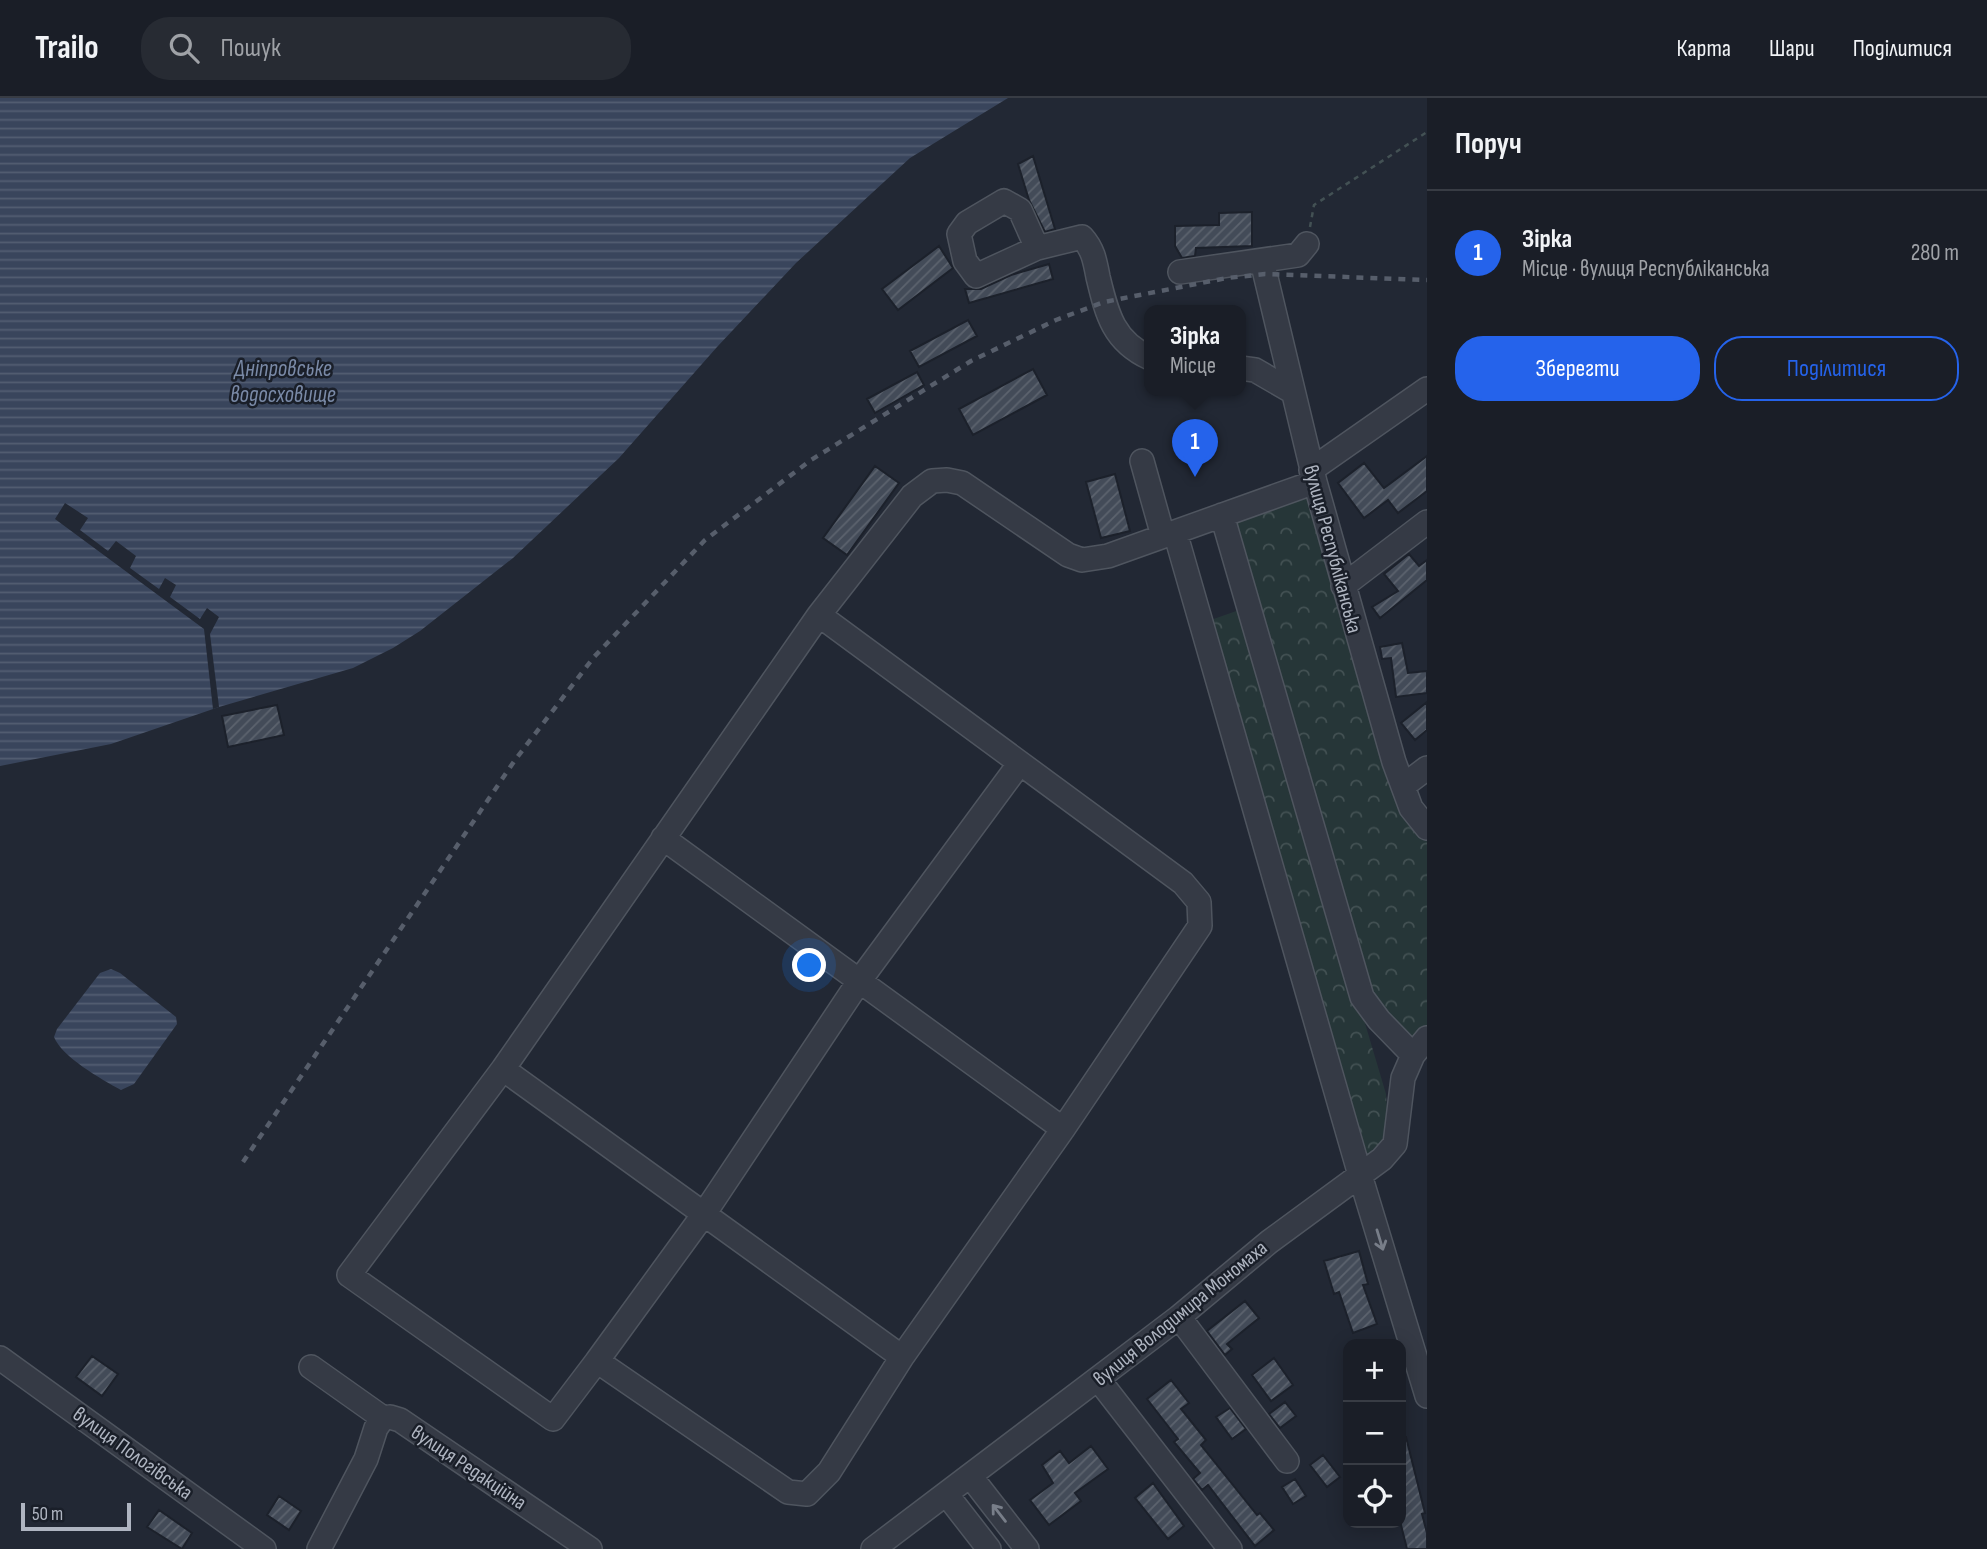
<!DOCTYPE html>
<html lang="uk">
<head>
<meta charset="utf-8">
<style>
  body { margin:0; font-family:"Sofia Sans Condensed",sans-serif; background:#272b33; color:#f1f3f6 }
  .controls { position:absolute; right:21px; bottom:21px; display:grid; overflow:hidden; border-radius:14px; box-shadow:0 4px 18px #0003 }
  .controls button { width:63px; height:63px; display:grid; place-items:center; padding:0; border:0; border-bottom:2px solid #383c44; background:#1a1e27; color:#f1f3f6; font:35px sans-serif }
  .scale { position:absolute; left:21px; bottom:18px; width:110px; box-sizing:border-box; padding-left:7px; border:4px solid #afb5c1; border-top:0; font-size:19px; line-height:24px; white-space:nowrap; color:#afb5c1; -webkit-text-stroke:5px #1a1f29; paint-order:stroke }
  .you { position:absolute; left:810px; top:868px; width:24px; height:24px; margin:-18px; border:5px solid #fff; border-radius:50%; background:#1a73e8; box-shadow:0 0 0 10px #1a73e833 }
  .badge { display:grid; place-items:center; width:46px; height:46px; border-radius:50%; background:#2563eb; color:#fff; font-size:23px; font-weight:700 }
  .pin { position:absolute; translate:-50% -58px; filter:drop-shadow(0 2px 4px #0008) }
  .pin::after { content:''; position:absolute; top:37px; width:24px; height:21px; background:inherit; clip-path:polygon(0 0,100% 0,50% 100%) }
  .popup { position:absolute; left:1144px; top:207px; width:102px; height:91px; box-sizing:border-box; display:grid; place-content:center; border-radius:14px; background:#1a1e27; filter:drop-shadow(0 2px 5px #0005); font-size:23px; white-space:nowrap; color:#9fa2a7 }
  .popup b { font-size:26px; color:#f1f3f6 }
  .popup::after { content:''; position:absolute; left:50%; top:100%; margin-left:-14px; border:14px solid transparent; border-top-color:#1a1e27 }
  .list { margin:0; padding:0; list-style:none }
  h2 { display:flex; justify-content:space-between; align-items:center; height:91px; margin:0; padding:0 28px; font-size:30px }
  h2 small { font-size:23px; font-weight:400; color:#9fa2a7 }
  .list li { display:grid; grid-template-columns:46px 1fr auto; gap:21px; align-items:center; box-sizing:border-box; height:126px; padding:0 28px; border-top:2px solid #383c44 }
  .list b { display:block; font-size:26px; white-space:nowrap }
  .list p { margin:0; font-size:23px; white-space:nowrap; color:#9fa2a7 }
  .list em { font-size:23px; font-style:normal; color:#9fa2a7 }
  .actions { display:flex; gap:14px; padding:21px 28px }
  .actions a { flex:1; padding:16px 0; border:2px solid #2563eb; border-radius:28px; text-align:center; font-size:24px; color:#2563eb }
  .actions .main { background:#2563eb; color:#fff }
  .icon { flex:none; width:38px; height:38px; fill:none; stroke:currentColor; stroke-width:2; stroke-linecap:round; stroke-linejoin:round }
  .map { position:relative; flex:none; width:1427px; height:1451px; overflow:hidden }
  header { display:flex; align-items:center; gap:42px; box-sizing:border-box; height:98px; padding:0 35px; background:#1a1e27; border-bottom:2px solid #383c44 }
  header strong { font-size:33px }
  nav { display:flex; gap:38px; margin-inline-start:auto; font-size:24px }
  .search { width:490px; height:63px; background:#272b33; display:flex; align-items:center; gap:18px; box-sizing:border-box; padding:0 24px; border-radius:28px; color:#9fa2a7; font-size:26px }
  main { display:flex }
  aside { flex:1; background:#1a1e27 }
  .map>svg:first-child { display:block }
  .forest { fill:url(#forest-crowns) }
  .water { fill:url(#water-rules) }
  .pier { fill:#222834 }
  .building { fill:url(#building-hatch); stroke:#1c212b; stroke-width:2 }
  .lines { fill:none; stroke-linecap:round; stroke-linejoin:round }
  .minor-casing { stroke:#4f555f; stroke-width:26 }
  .path { stroke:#435154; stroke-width:2.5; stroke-dasharray:5 5; stroke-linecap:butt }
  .minor { stroke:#353a45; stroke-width:23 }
  .rail { stroke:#575e6b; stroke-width:4.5; stroke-dasharray:7 7; stroke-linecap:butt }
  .oneway { stroke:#787e89 }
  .labels { text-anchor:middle; stroke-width:5; stroke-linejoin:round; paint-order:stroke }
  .street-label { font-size:21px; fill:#afb5c1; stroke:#1a1f29 }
  .water-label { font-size:23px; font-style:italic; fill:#7a8aa7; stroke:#1a1f29 }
</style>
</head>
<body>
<header>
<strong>Trailo</strong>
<div class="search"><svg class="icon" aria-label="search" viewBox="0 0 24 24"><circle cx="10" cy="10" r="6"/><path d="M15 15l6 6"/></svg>Пошук</div>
<nav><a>Карта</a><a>Шари</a><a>Поділитися</a></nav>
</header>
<main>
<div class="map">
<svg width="1427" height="1451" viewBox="0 0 1427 1451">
  <defs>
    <pattern id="forest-crowns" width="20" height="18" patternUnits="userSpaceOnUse" patternTransform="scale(1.75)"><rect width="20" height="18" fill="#263638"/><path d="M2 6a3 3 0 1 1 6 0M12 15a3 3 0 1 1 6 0" fill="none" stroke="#435153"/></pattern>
    <pattern id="water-rules" width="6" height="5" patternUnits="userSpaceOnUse" patternTransform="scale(1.75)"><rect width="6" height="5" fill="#39455c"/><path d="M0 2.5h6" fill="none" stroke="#535e72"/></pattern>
    <pattern id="building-hatch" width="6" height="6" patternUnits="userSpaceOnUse" patternTransform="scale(1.75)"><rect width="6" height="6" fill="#434b58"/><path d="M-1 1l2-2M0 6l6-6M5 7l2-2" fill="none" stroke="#5c636e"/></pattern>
  </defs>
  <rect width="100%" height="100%" fill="#222834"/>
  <path class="forest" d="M1310 392 1400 707 1427 742V927L1412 939 1372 900 1231 420Z
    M1242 511 1386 996 1389 1042 1363 1067 1208 523Z"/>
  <path class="water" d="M0 0H1008L910 60 796 165 717 249 619 360 513 460 420 533 393 550 353 570 219 609 111 646 0 668Z
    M111 871 120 875 176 919 177 926 134 986 121 992C101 981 62 959 54 939L57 931 100 875Z"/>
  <path class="pier" d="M65 405 88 420 80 432 108 453 116 443 136 458 130 470 159 491 165 480 176 487 170 499 200 521 207 510 219 519 210 536 219 609 213 611 204 531 55 421Z"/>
  <path class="building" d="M1033 58 1055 131 1045 134 1029 102 1018 66Z
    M1252 114V148L1196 150 1195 158 1182 160 1175 148V128L1219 127V115Z
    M939 148 953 170 898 212 882 191Z
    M1049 166 1053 181 969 205 965 191H981L1011 177Z
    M968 222 977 238 919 269 910 253Z
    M1033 271 1047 297 973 337 959 311Z
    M917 274 924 287 875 315 867 301Z
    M1427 358V393L1398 415 1388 402 1364 420 1338 385 1364 365 1384 390Z
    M875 368 899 385 847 457 823 440Z
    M1115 376 1130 433 1101 440 1086 384Z
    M1409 456 1419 468 1427 462V482L1380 520 1372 509 1398 493 1384 476Z
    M1402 545 1408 575 1427 573V595L1396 599 1391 560 1382 561 1380 549Z
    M1427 604V632L1415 642 1401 625Z
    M277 607 284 637 228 649 222 618Z
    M1359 1153 1368 1186 1363 1187 1377 1226 1353 1235 1339 1194 1334 1196 1324 1163Z
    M1245 1203 1259 1220 1227 1246 1232 1251 1225 1257 1207 1233Z
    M92 1258 118 1276 102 1298 76 1279Z
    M1274 1260 1293 1287 1271 1303 1252 1277Z
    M1171 1282 1189 1305 1181 1311 1206 1342 1201 1347 1257 1417 1260 1415 1274 1432 1255 1448 1208 1387 1202 1392 1193 1381 1200 1375 1174 1344 1178 1341 1147 1301Z
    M1285 1304 1296 1318 1280 1330 1269 1316Z
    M1230 1310 1246 1331 1232 1341 1216 1319Z
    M1401 1339H1406L1425 1415 1422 1416 1427 1435V1451H1407L1401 1427Z
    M1091 1348 1108 1371 1075 1395 1081 1403 1049 1427 1030 1402 1053 1385 1042 1367 1060 1353 1069 1365Z
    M1323 1357 1340 1379 1327 1389 1310 1367Z
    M1295 1381 1306 1398 1293 1406 1282 1389Z
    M1153 1385 1184 1428 1168 1441 1135 1400Z
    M279 1398 301 1413 289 1432 267 1417Z
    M159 1412 192 1435 182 1451 147 1429Z"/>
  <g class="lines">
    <defs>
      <path id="minor" d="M1037 150 1020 112 1004 103 967 125 959 136 965 163 976 178 1037 150 1082 139C1093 151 1095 163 1098 179 1107 216 1113 243 1150 260
        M1262 163 1315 384 1394 664 1411 710 1427 730
        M1180 174 1298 157 1307 146
        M1240 270 1255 272 1293 294
        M1142 363 1163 438
        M1311 372 1427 291
        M1222 417 1362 899 1379 922 1413 957
        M1175 434 1360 1077 1427 1298
        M1343 488 1427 424
        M819 517 912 398 932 383 947 382 962 385 1068 457 1082 462 1108 458 1315 384
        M1403 688 1427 670
        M663 740 1063 1031
        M503 971 902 1259 1063 1031 1200 828 1199 804 1183 785 819 517 503 971 349 1177 553 1321 597 1263 788 1394 807 1396 829 1374 902 1259
        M1179 1219 1287 1363
        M0 1260 264 1451
        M597 1263 704 1116 860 882 1020 665
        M311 1269 383 1320 390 1319 400 1322 590 1451
        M1098 1281 1230 1451
        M971 1379 1027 1451
        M947 1397 989 1451
        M319 1451 366 1361 376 1330 383 1320
        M873 1451 1179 1219 1269 1144 1382 1061 1395 1046 1403 980 1413 957 1427 940"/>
    </defs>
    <use href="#minor" class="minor-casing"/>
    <path class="path" d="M1310 129 1314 107 1427 34"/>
    <use href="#minor" class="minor"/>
    <path class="rail" d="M243 1064 515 662 594 559 705 442 811 362 971 263 1056 222 1104 204 1227 180 1265 176 1427 182"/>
  </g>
  <defs><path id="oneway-shaft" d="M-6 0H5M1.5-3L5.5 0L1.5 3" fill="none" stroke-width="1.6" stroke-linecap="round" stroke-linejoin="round" transform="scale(1.75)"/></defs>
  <g class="oneway">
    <use href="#oneway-shaft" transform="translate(1380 1142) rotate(73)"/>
    <use href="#oneway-shaft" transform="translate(999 1415) rotate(-128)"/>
  </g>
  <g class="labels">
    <g class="street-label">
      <text transform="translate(1333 451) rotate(75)" y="7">вулиця Республіканська</text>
      <text transform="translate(1180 1215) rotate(-39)" y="7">вулиця Володимира Мономаха</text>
      <text transform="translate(133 1355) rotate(36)" y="7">вулиця Пологівська</text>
      <text transform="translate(469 1369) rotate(34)" y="7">вулиця Редакційна</text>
    </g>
    <g class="water-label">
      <text x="283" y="278">Дніпровське<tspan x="283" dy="26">водосховище</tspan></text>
    </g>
  </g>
</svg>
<div class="controls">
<button>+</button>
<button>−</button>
<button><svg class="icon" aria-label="locate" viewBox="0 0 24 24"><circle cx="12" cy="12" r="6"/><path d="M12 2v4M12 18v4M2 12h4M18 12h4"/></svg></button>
</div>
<div class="scale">50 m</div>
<div class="you"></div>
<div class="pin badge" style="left:1195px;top:379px">1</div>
<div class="popup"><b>Зірка</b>Місце</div>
</div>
<aside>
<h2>Поруч<small></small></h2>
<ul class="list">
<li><span class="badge">1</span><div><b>Зірка</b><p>Місце · вулиця Республіканська</p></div><em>280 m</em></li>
</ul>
<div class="actions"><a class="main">Зберегти</a><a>Поділитися</a></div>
</aside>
</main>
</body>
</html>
